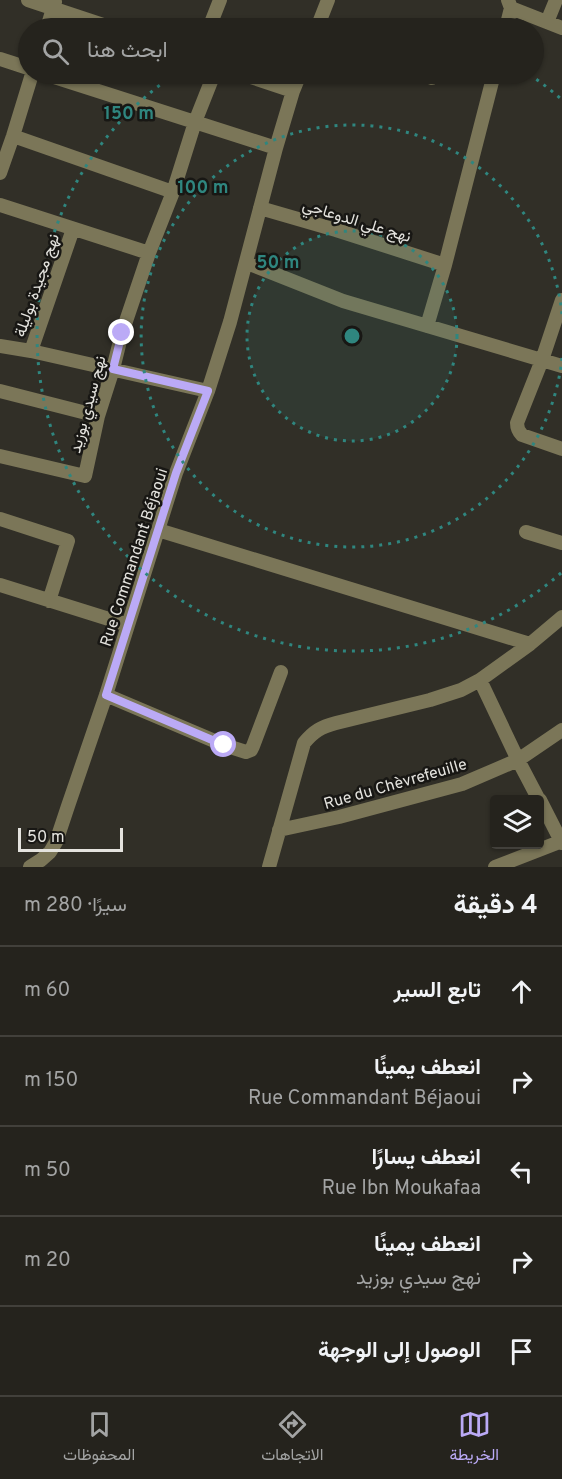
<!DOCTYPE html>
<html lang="ar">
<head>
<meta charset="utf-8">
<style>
  body { margin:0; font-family:Overpass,Vazirmatn,sans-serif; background:#2d2b26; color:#f1f3f6; direction:rtl }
  .controls { position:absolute; right:18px; bottom:18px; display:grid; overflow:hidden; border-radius:6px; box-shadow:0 2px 4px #0004 }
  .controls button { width:54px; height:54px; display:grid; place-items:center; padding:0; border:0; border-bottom:2px solid #42403b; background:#25231d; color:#f1f3f6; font:30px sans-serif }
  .scale { position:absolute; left:18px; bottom:15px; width:105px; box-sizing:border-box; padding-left:6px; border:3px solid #e4e3de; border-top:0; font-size:16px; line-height:21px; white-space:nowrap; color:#e4e3de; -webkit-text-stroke:4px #181714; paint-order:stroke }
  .stop { position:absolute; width:18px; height:18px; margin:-14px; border:4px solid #bbaaf6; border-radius:50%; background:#fff }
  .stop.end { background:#bbaaf6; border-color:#fff; box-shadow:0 2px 6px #0008 }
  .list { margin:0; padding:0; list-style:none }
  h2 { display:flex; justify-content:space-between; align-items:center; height:78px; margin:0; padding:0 24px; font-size:26px }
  h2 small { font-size:20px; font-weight:400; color:#a3a4a4 }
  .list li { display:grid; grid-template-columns:39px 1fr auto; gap:18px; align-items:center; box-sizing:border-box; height:90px; padding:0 24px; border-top:2px solid #42403b }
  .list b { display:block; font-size:22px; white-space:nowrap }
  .list p { margin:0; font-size:20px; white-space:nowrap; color:#a3a4a4 }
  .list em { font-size:20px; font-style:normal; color:#a3a4a4 }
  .icon { flex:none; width:33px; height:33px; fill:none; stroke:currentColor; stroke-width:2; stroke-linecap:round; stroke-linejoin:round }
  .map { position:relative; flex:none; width:562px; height:867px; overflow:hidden; direction:ltr }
  .search { position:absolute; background:#25231d; box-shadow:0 2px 4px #0004; left:18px; right:18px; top:18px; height:66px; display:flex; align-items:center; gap:15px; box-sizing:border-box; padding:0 21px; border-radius:33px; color:#a3a4a4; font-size:22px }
  .sheet { height:528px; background:#25231d }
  nav { display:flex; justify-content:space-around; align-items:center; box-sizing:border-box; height:84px; border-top:2px solid #42403b; background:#25231d; font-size:16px; color:#a3a4a4 }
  nav a { display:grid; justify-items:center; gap:3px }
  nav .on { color:#bbaaf6 }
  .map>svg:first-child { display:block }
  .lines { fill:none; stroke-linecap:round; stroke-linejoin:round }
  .minor { stroke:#7b7658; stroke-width:14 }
  .route { stroke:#bbaaf6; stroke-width:8 }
  .ring { fill:none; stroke:#2f867f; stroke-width:3; stroke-dasharray:3 6 }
  .labels { text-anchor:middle; stroke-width:5; stroke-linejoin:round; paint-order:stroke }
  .street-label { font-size:16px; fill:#e4e3de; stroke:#181714 }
  .centre { fill:#2f867f; stroke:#181714; stroke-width:3 }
  .ring-label { font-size:18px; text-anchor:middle; font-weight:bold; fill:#2f867f; stroke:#181714; stroke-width:5; stroke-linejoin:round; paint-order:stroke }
</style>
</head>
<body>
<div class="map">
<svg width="562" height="867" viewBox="0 0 562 867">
  <rect width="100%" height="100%" fill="#312f27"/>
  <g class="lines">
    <path class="minor" d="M28 0 112 28
      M508 0 511 8 562 28
      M547 22 556 0
      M47 28 55 2
      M209 28 220 0
      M317 28 328 0
      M506 28 511 8
      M0 59 28 68
      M45 74 276 148
      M242 74 293 91
      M423 74 432 78
      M13 136 173 192
      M0 173 13 136 32 74
      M0 205 149 253
      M260 208 336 230 445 265
      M247 263 343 301 562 366
      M562 300 542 360 517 423C517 428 518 431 522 435L562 449
      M427 326 445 265 494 74
      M0 346 31 351 208 391
      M31 351 73 229
      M0 391 98 416
      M0 456 85 476 98 416 113 369 122 333 149 253 173 192 195 122 214 74
      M0 519 68 541 49 601
      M158 530 530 644
      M526 532 562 543
      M0 585 128 625
      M480 680 518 760 539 800
      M106 695 224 745 246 752 251 750 253 746 281 672
      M540 800 562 843
      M279 830 339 817 462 784 518 760 562 730
      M30 867 41 860 50 852 56 842 68 806 106 695 176 473 208 391 230 322 276 148 293 91 300 74
      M269 867 304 743C314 731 321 727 336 723L430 700 461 690 480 680 530 644 562 617
      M495 867 562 841"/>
  </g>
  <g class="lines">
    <path class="route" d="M122 333 113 369 208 391 176 473 106 695 224 745"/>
  </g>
  <circle cx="352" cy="336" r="105" fill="#2f867f" fill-opacity=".12"/>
  <g class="ring">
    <circle cx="352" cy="336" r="105"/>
    <path d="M562 358A211 211 0 1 1 562 314"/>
    <path d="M561 573A316 316 0 1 1 175 74M281 28A316 316 0 0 1 423 28M529 74A316 316 0 0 1 561 99"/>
  </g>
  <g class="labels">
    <g class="street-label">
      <text transform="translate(357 220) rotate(17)" y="6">نهج علي الدوعاجي</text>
      <text transform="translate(36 285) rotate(-71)" y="6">نهج مجيدة بوليلة</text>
      <text transform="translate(87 404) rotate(-75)" y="6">نهج سيدي بوزيد</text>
      <text transform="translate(133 557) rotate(-72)" y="6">Rue Commandant Béjaoui</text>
      <text transform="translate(395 783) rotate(-16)" y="6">Rue du Chèvrefeuille</text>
    </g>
  </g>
  <circle cx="352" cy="336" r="9" class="centre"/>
  <g class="ring-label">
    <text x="129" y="119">150 m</text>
    <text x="203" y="193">100 m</text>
    <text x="278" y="268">50 m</text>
  </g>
</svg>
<div class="controls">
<button><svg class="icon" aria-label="layers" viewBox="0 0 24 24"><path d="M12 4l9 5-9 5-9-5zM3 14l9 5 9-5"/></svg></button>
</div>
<div class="scale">50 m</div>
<div class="stop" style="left:224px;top:745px"></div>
<div class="stop end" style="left:122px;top:333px"></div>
<div class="search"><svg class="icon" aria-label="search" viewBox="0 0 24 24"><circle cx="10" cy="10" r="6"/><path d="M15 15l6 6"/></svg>ابحث هنا</div>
</div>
<section class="sheet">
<h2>4 دقيقة<small>سيرًا · 280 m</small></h2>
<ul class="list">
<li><svg class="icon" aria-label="ahead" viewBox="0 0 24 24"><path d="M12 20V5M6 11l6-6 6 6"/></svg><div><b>تابع السير</b></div><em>60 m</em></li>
<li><svg class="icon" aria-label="right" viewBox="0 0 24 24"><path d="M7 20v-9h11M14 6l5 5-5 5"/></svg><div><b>انعطف يمينًا</b><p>Rue Commandant Béjaoui</p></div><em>150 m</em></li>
<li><svg class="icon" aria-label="left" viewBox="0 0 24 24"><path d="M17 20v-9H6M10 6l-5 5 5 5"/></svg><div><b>انعطف يسارًا</b><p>Rue Ibn Moukafaa</p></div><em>50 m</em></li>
<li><svg class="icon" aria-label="right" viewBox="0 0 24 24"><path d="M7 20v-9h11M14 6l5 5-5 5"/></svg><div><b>انعطف يمينًا</b><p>نهج سيدي بوزيد</p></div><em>20 m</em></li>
<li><svg class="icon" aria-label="arrive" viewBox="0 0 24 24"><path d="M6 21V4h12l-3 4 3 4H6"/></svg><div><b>الوصول إلى الوجهة</b></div></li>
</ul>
</section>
<nav>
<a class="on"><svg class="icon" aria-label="map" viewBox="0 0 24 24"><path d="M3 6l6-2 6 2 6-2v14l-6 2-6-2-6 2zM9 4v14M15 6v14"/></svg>الخريطة</a>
<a><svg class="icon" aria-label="directions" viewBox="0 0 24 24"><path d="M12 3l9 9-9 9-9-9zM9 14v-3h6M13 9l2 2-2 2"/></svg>الاتجاهات</a>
<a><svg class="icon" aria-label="saved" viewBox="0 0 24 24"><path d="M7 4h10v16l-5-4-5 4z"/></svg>المحفوظات</a>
</nav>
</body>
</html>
